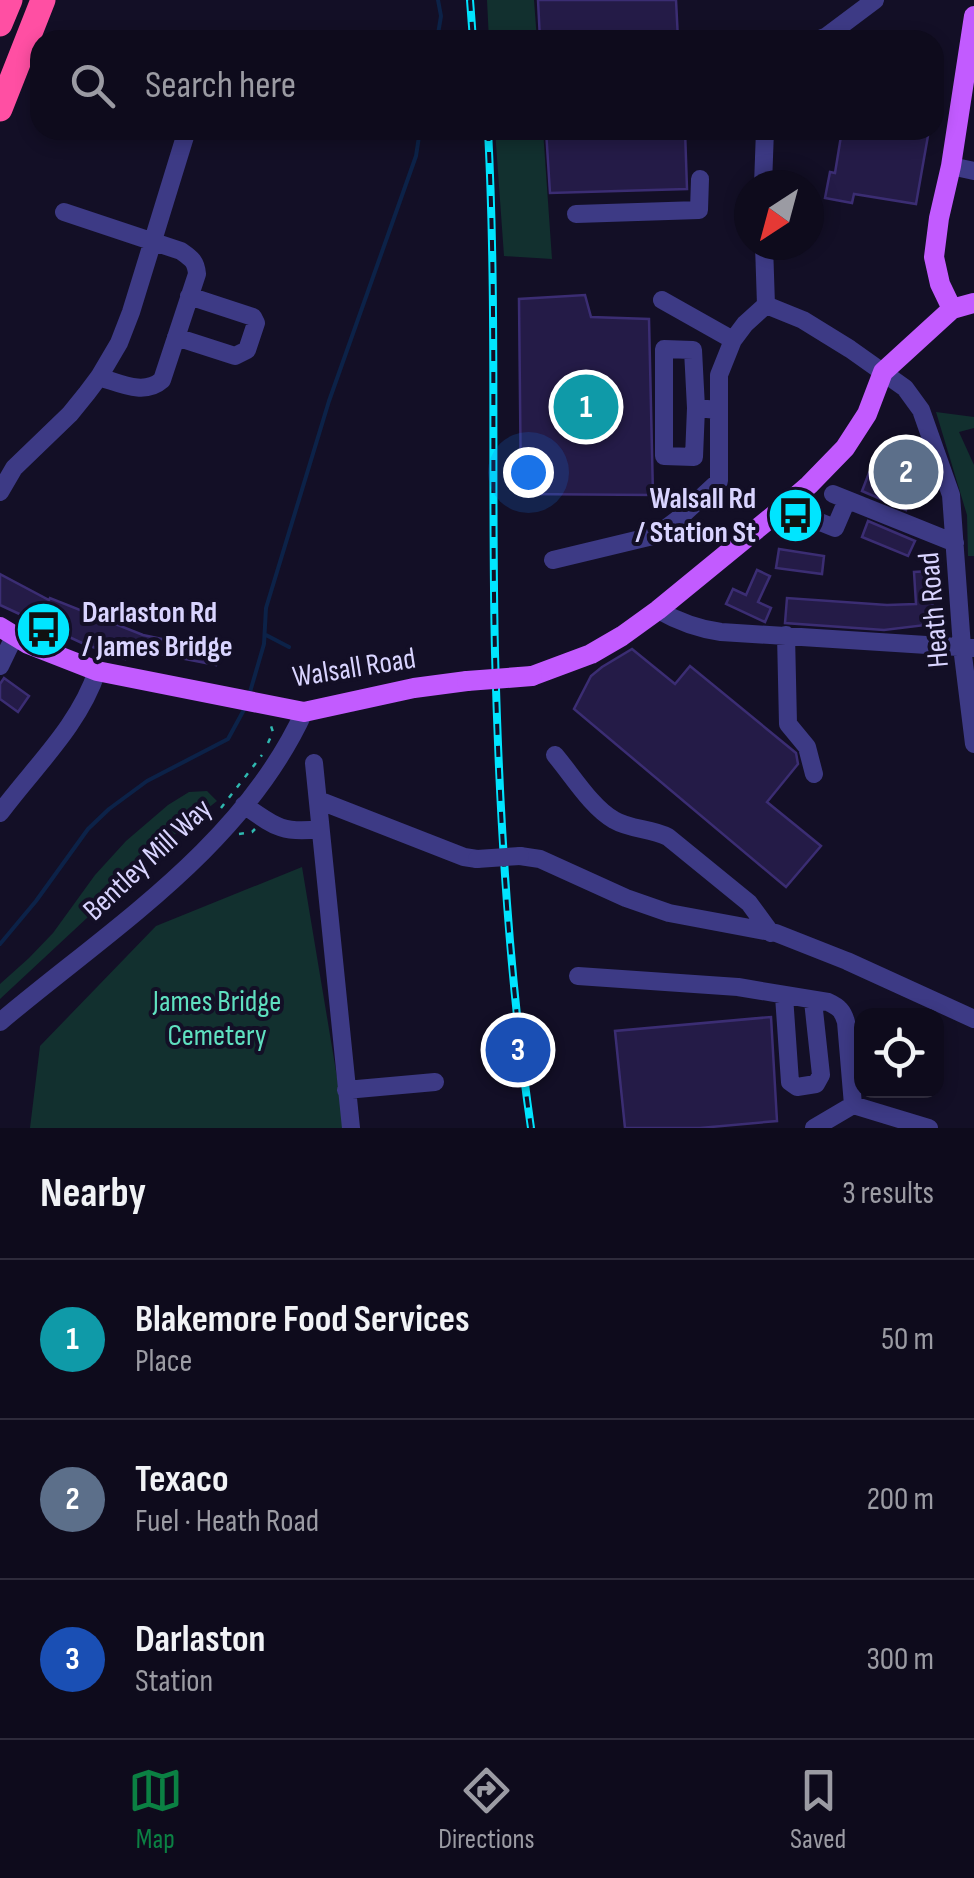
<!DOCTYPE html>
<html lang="en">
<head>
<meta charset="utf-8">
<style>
  body { margin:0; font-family:"Sofia Sans Condensed",sans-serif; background:#171425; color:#f1f3f6 }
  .controls { position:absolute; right:30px; bottom:30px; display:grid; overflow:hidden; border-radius:20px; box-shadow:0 5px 15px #0003 }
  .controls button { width:90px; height:90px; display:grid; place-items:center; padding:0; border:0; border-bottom:2px solid #2e2b3b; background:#0e0b1c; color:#f1f3f6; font:50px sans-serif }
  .compass { position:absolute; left:734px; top:170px; width:90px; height:90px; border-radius:50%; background:#0e0b1c; box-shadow:0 5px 15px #0003; rotate:216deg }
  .you { position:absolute; left:528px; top:472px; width:35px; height:35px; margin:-25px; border:8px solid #fff; border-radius:50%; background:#1a73e8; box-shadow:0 0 0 15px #1a73e833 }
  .badge { display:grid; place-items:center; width:65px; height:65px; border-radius:50%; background:#0b8043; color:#fff; font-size:32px; font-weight:700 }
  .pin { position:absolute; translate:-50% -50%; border:5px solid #fff; box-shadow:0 2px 10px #0006 }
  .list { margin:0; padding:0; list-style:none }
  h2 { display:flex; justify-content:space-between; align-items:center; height:130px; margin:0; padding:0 40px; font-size:42px }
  h2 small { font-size:32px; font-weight:400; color:#9b9ba3 }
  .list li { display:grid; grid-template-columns:65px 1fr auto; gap:30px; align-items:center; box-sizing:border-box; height:160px; padding:0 40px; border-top:2px solid #2e2b3b }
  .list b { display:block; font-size:38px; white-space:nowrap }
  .list p { margin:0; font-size:32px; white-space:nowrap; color:#9b9ba3 }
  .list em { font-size:32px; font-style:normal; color:#9b9ba3 }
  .icon { flex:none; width:55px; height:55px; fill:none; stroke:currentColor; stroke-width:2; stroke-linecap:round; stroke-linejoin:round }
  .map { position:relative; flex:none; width:974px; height:1128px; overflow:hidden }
  .search { position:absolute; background:#0e0b1c; box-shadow:0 5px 15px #0003; left:30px; right:30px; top:30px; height:110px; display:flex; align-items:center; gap:25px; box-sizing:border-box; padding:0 35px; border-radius:30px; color:#9b9ba3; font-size:38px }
  .sheet { height:610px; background:#0e0b1c }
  nav { display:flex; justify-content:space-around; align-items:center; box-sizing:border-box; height:140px; border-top:2px solid #2e2b3b; background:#0e0b1c; font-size:28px; color:#9b9ba3 }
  nav a { display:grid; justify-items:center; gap:5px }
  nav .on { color:#0b8043 }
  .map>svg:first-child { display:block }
  .green { fill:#12302f }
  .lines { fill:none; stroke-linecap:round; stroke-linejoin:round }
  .stream { stroke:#0c2248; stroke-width:4 }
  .building { fill:#241b47; stroke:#3b2d73; stroke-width:2.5 }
  .path { stroke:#2fb8b0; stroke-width:2.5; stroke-dasharray:5 8; stroke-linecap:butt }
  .minor { stroke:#3d3a85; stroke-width:18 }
  .major { stroke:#c25bff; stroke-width:20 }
  .highway { stroke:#ff4fa3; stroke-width:25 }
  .rail-casing { stroke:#00e5ff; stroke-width:8 }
  .rail { stroke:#130f26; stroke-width:4; stroke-dasharray:11; stroke-linecap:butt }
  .minor-bridge { stroke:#3d3a85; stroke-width:18 }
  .major-bridge { stroke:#c25bff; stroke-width:20 }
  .labels { text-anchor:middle; stroke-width:8; stroke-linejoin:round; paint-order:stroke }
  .poi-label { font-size:30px; font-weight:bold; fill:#d9d4ff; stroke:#130f26; text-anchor:end }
  .street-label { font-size:30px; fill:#d9d4ff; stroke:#130f26 }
  .park-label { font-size:30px; fill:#5fe0c0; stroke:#130f26 }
</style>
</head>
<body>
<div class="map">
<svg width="974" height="1128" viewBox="0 0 974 1128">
  <rect width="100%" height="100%" fill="#130f26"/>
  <path class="green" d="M487 0H534L537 40H489Z
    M495 130H543L552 259 504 256Z
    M936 412 974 417V428L959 432 974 465V556H968L967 515Z
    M207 791 217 801 143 860 117 890 0 999V984L29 958 53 933 95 875 126 841 168 805 189 792Z
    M302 867 339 1089 343 1128H30L40 1046 156 926Z"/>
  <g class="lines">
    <path class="stream" d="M437 40 441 16 438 0
      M266 635 289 647
      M250 692 264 644 266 608 329 401 416 156 420 130
      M0 944 36 901 88 829 109 809 147 781 228 739 246 706"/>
  </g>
  <path class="building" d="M538 0H676L678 40H540Z
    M546 130H685L687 189 550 193Z
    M842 130H929L916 204 854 194 852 203 825 198 830 172 835 173Z
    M585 295 591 317 649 319 653 495 521 494 519 299Z
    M890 443 921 447 923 454 922 464 917 462 915 479 906 510 862 491 869 473 893 483 900 461 887 459Z
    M868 521 915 541 908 556 862 537Z
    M779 549 824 556 822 574 776 568Z
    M757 570 770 576 758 602 771 608 765 622 726 604 733 589 746 595Z
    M930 571 934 624 884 630 785 623 787 598 887 605 916 604 914 572Z
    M0 574 49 600 50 598 143 635 219 651 216 665 129 648 125 659 82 643 0 605Z
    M632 649 675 684 690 666 796 753 798 764 767 802 821 846 786 887 574 709 591 676 602 667Z
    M4 678 29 696 18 712 0 699V684Z
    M771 1017 777 1121 700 1128H625L615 1031Z"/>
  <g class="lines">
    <path class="path" d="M268 743 273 732 270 723
      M221 808 262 755
      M239 834 252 832 255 829"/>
    <path class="minor" d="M817 40 827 36 875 0
      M951 166 974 171
      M763 185 765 130
      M64 212 181 251C191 258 196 261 197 274L162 380C144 396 120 383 99 377
      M576 214 699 210 700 179
      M764 245 766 305
      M662 300 733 340 745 324 766 305
      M766 305 803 320 850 349 905 388 921 410 951 495 962 647 974 744
      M176 337 235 356 247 350 256 323 253 317 189 296
      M696 408 693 350 664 349V456L694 457 696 408 718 410
      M0 492 14 468 70 414 87 393 99 377 119 343 131 312 187 130
      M833 494 955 543
      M810 518 835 528 847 500
      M553 560 657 535 677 520 719 481V375L733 340
      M658 610C679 622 698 629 721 632L974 648
      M786 635 788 724 807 747 814 774
      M0 666 14 637
      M555 755C572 775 592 808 614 820 631 830 651 828 668 837L749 903 771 933
      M314 763 351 1128
      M318 800 464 857 477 859
      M244 805C274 826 282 834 320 829
      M0 813C34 767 79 726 97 671
      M520 856 540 859 626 898 669 913 776 933 847 961 974 1019
      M578 976 738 987 828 1002C839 1007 843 1011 846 1022L853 1105 929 1128
      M784 996 790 1082 797 1087 816 1084 821 1075 813 1001
      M0 1022C109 930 242 847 304 712
      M346 1090 435 1082
      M814 1128 853 1105"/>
    <path class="major" d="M952 309 940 284 934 257 939 218 951 166 974 16
      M0 627 28 644 97 671 304 712 414 688 467 681
      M532 676 591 654 622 636 658 610 779 511 809 485 845 448 867 414 883 372 952 309 974 303"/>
    <path class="highway" d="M0 24 10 0
      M0 109 43 0"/>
    <defs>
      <path id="rail" d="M470 0 473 40
        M488 130C497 304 491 478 495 653 499 812 508 970 531 1128"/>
    </defs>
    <use href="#rail" class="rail-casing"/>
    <use href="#rail" class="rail"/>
    <path class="minor-bridge" d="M477 859 520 856"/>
    <path class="major-bridge" d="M467 681 532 676"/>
  </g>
  <defs>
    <symbol id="bus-disc" viewBox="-11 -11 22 22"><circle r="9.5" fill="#00e5ff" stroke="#130f26"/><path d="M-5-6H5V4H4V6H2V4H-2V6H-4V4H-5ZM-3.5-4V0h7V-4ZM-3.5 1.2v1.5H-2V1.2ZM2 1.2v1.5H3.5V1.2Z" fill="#111"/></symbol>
  </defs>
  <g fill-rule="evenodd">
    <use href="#bus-disc" x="764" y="484" width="63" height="63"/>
    <use href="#bus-disc" x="12" y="598" width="63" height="63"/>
  </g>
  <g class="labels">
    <g class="poi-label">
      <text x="756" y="508">Walsall Rd<tspan x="756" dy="34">/ Station St</tspan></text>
      <text x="82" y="622" text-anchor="start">Darlaston Rd<tspan x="82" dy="34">/ James Bridge</tspan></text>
    </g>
    <g class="street-label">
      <text transform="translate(933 610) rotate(-95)" y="10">Heath Road</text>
      <text transform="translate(354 667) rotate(-9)" y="10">Walsall Road</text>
      <text transform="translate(147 859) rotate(-43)" y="10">Bentley Mill Way</text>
    </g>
    <g class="park-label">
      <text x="217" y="1011">James Bridge<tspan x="217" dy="34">Cemetery</tspan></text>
    </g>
  </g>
</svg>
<div class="controls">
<button><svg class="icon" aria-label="locate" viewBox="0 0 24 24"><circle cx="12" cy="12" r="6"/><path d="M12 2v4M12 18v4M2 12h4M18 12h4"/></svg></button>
</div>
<svg class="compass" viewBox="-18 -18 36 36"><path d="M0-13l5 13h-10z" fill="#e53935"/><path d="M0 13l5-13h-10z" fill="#9b9ba3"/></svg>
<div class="you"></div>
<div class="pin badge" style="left:586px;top:407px;background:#0f9aa8">1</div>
<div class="pin badge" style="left:906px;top:472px;background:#5c6f8a">2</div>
<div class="pin badge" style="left:518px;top:1050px;background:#1a4fb4">3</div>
<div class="search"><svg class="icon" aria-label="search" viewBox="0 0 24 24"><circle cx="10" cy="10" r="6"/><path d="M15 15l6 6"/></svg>Search here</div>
</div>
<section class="sheet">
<h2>Nearby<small>3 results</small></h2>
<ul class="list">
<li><span class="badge" style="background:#0f9aa8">1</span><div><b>Blakemore Food Services</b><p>Place</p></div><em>50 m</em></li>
<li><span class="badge" style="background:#5c6f8a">2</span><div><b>Texaco</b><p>Fuel · Heath Road</p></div><em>200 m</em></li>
<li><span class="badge" style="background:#1a4fb4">3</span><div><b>Darlaston</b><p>Station</p></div><em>300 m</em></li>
</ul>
</section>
<nav>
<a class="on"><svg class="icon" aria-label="map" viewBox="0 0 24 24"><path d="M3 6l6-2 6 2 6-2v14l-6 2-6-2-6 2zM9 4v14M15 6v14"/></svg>Map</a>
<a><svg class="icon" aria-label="directions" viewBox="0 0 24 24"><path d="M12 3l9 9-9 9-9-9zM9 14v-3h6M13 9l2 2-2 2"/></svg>Directions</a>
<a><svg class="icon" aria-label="saved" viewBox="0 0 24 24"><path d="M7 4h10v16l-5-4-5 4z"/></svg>Saved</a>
</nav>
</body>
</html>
